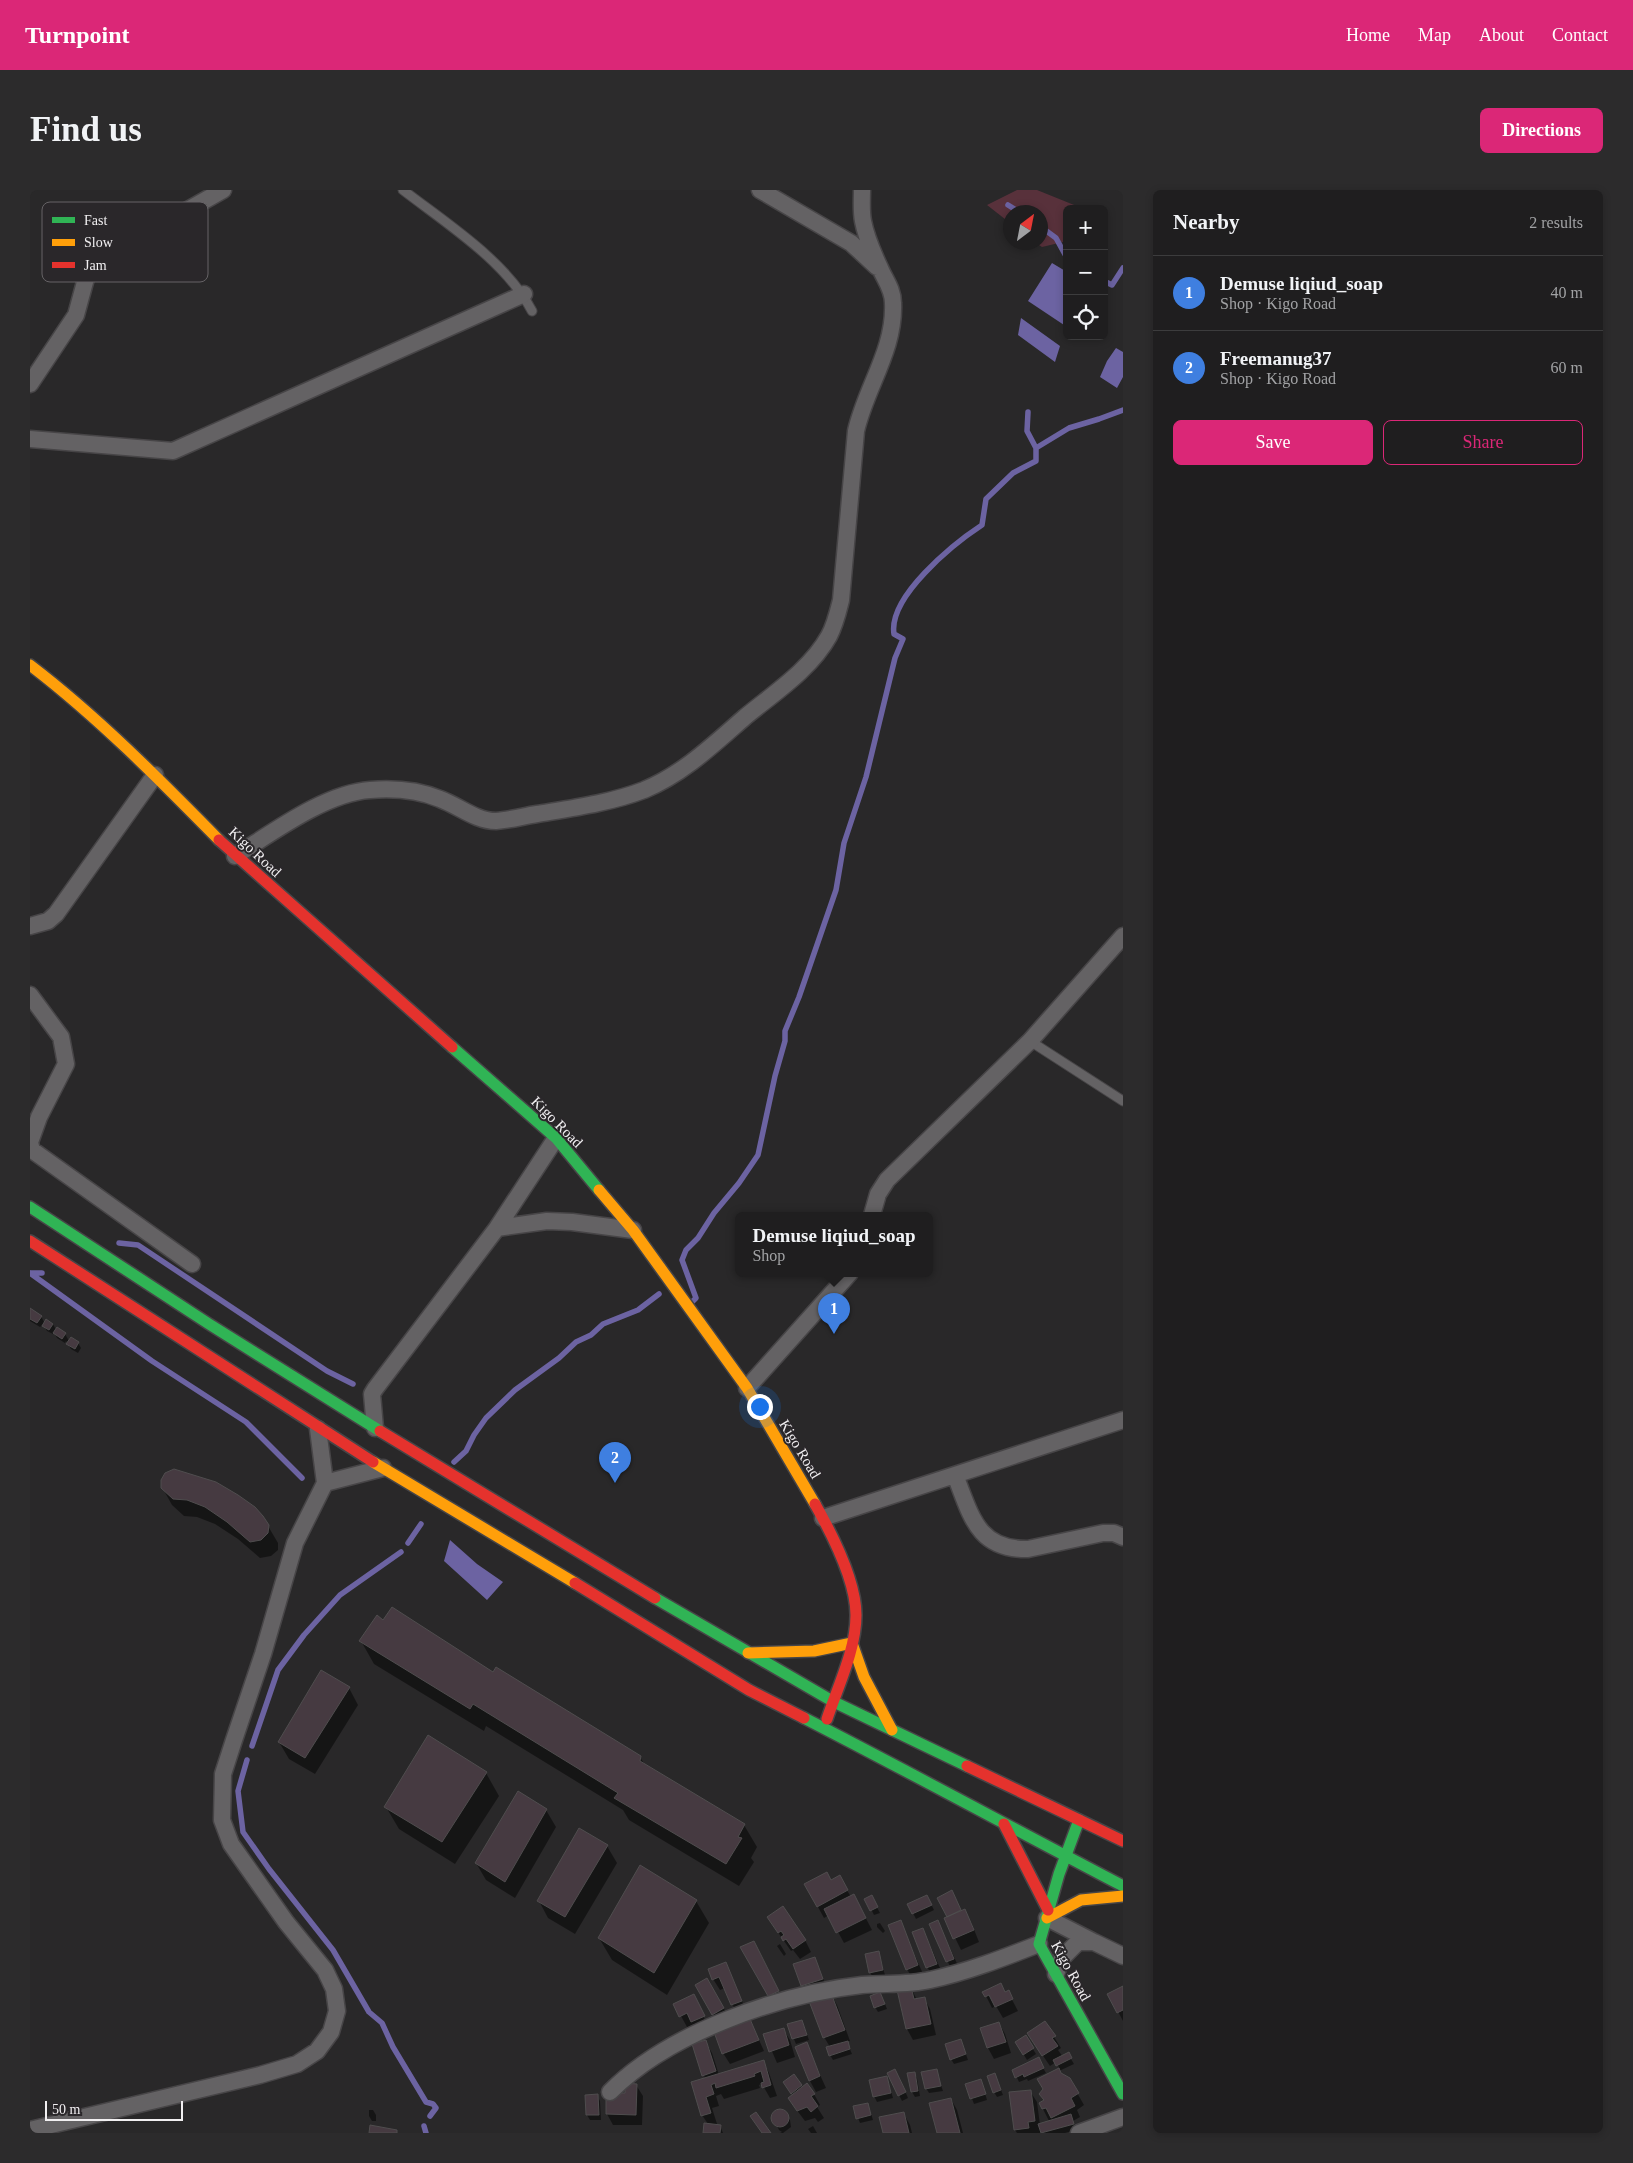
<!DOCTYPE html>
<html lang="en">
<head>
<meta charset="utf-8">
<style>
  body { margin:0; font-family:"Times New Roman",serif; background:#2c2b2c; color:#f1f3f6 }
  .controls { position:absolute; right:15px; top:15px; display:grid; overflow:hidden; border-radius:8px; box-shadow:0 2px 8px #0003 }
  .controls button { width:45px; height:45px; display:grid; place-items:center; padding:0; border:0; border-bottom:1px solid #3c3c3d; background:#1f1e1f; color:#f1f3f6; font:25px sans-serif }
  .compass { position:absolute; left:973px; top:15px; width:45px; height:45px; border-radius:50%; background:#1f1e1f; box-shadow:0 2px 8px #0003; rotate:32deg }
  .scale { position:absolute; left:15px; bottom:12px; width:138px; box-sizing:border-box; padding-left:5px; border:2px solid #f1eff1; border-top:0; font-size:14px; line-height:18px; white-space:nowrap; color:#f1eff1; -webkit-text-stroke:4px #2a272a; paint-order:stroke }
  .you { position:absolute; left:729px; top:1216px; width:18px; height:18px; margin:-12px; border:4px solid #fff; border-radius:50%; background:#1a73e8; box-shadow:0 0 0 8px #1a73e833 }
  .badge { display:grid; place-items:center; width:32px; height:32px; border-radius:50%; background:#db2777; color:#fff; font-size:16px; font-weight:700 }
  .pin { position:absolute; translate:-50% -41px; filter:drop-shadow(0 1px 2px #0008) }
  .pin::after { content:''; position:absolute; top:26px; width:18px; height:15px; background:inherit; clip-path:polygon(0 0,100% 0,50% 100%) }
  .popup { position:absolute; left:705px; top:1022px; width:198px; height:65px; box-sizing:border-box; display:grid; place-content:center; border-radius:8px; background:#1f1e1f; filter:drop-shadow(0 1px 4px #0005); font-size:16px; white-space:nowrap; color:#a1a2a4 }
  .popup b { font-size:19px; color:#f1f3f6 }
  .popup::after { content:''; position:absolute; left:50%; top:100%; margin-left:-10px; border:10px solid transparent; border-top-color:#1f1e1f }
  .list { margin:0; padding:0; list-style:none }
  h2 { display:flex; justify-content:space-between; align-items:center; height:65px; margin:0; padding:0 20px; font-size:21px }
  h2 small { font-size:16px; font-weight:400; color:#a1a2a4 }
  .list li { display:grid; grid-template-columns:32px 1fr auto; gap:15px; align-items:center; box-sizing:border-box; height:75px; padding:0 20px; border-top:1px solid #3c3c3d }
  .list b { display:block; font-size:19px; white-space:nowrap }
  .list p { margin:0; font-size:16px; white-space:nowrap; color:#a1a2a4 }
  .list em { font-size:16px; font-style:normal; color:#a1a2a4 }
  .actions { display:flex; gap:10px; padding:15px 20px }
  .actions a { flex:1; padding:11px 0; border:1px solid #db2777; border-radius:8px; text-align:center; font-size:18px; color:#db2777 }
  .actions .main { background:#db2777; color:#fff }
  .icon { flex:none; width:28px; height:28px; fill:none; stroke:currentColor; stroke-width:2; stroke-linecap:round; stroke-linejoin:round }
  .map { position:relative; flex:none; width:1093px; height:1943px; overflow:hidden; border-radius:8px }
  header { display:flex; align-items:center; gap:30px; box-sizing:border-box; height:70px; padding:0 25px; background:#db2777; color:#fff }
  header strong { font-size:24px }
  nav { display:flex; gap:28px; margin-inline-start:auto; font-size:18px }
  .intro { display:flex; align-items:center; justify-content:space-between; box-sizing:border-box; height:120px; padding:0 30px }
  h1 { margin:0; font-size:35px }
  .button { padding:12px 22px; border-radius:8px; background:#db2777; color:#fff; font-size:18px; font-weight:700 }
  main { display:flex; gap:30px; padding:0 30px }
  aside { flex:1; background:#1f1e1f; border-radius:8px; box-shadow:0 2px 8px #0003 }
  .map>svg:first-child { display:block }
  .green { fill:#58313b }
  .water { fill:#6c63a2 }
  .shadow { fill:#0007 }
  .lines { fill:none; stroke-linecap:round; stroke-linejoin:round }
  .stream { stroke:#6c63a2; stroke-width:5.5 }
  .building { fill:#463a41; stroke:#4f4d4e }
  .lane-casing { stroke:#474547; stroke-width:11 }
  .street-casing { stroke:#474547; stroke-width:19 }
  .fast-casing { stroke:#474547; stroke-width:14 }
  .slow-casing { stroke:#474547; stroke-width:14 }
  .jam-casing { stroke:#474547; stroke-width:14 }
  .lane { stroke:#646264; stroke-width:9 }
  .street { stroke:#646264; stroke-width:16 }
  .fast { stroke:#30b455; stroke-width:11 }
  .slow { stroke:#ff9f0a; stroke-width:11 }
  .jam { stroke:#e5322d; stroke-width:11 }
  .labels { text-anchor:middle; stroke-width:4; stroke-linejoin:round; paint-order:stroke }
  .street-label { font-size:15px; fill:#f1eff1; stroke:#2a272a }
  .key { fill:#2a272a; stroke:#666366; stroke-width:1 }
  .key-label { font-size:14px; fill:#f1eff1 }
</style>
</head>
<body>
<header>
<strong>Turnpoint</strong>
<nav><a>Home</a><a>Map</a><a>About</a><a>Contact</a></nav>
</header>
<div class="intro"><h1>Find us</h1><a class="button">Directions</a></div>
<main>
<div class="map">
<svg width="1093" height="1943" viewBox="0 0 1093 1943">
  <rect width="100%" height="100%" fill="#292829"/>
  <path class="green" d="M987 0H1007L1054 19H1037V51L1012 57 1006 53 1011 52V22H981L980 33 957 15Z"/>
  <path class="water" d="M1022 73 1037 82V137L998 111Z
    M991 128 1030 156 1025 172 988 145Z
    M1086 158 1093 162V187L1087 198 1070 187 1077 171Z
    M420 1350 447 1374 473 1392 457 1410 414 1371Z"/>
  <path class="shadow" d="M0 1120 11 1126 15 1134H23L26 1140 35 1144 39 1151 48 1153 51 1158 48 1163 41 1159 36 1151 35 1153 27 1148 24 1142 23 1144 17 1141 13 1134 10 1137 0 1131Z
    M132 1297 238 1336 248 1353V1360L241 1366 230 1368 208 1349 185 1334 167 1327 154 1326 142 1315Z
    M353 1431 463 1484 610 1567 616 1577 714 1635 727 1657 721 1668 724 1672 709 1696 599 1630 593 1620 456 1536 454 1541 344 1474 331 1451Z
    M319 1498 328 1515 285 1584 259 1569 249 1552Z
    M456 1583 469 1606 425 1674 369 1639 356 1617Z
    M516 1620 526 1637 485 1708 456 1690 446 1673Z
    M577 1656 587 1673 545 1744 518 1728 509 1711Z
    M809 1687 821 1707 830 1717 842 1740 814 1753 799 1725 794 1728 776 1695 801 1692Z
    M841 1706 850 1723 844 1725 836 1709Z
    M924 1707 932 1722 934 1721 941 1732 949 1752 931 1760 916 1729 918 1728Z
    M666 1711 679 1733 637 1805 582 1770 569 1748Z
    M900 1712 904 1720 886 1729 879 1715Z
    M870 1732 894 1786 883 1790 877 1779Z
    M908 1732 930 1780 923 1783 901 1735Z
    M850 1733 855 1741 853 1743 847 1737V1734Z
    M745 1738 775 1750 781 1762 770 1769 763 1760 761 1761Z
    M893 1739 913 1785 904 1788 897 1777Z
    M750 1754 756 1764 754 1766 747 1756Z
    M712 1758 730 1763 754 1812 745 1817Z
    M848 1762 855 1785 843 1788 840 1782Z
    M784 1768 798 1800 779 1807 765 1775Z
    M696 1773 717 1823 708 1826 695 1798 690 1800 683 1789Z
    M677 1790 700 1829 689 1835 666 1795Z
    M1093 1797V1831L1079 1804Z
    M881 1798 887 1810 894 1808 900 1819 906 1845 883 1850 877 1839Z
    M954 1802 975 1803 978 1802 988 1821 973 1828 966 1816 962 1818Z
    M801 1804 807 1815 820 1851 817 1852 822 1864 803 1870 800 1865V1857L794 1847Z
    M853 1809 857 1819 848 1822 845 1817Z
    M668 1815 676 1832 669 1842 664 1834 657 1837 651 1826Z
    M720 1830 734 1861 700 1874 693 1863Z
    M969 1833 975 1844 981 1863 964 1869 958 1858Z
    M758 1835 774 1836 779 1850 766 1854Z
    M753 1839 760 1850 765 1867 747 1873 735 1845Z
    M995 1846 1006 1864 997 1870 986 1852Z
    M1024 1847 1031 1858 1028 1860 1033 1867 1038 1864 1044 1874 1029 1881 1046 1901 1054 1915 1047 1920 1050 1927 1043 1931 1046 1940 1035 1943H987L985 1940 1000 1901 1007 1912 1010 1935 1019 1931 1013 1919 1015 1911V1899L1009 1890 1030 1879 1026 1872 1020 1876 1005 1854Z
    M675 1851 682 1863 689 1885 733 1871 739 1883 747 1906 740 1908 732 1894 729 1895 730 1898 694 1909 691 1904 686 1906 689 1916 682 1918 687 1934 683 1935 690 1936 693 1943H674L678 1934 672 1925 675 1889 674 1885Z
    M776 1854 796 1898 786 1902 780 1891Z
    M933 1856 938 1870 924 1874 921 1869Z
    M1008 1869 1016 1883 998 1891 997 1889 989 1892 984 1881Z
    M906 1881 913 1901 899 1903 896 1898Z
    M858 1883 868 1885 878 1908 872 1911Z
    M884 1883 887 1888 890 1906 885 1907 882 1902 879 1884Z
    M965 1885 973 1905 967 1907 964 1902Z
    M764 1886 772 1899 784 1904 790 1915 787 1917 794 1928 788 1932 785 1928 775 1931 766 1919 763 1905 757 1898Z
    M857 1888 863 1908 847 1912 844 1906Z
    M606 1895 613 1906 612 1935H583L577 1924 583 1912Z
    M937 1895 953 1896 957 1910 944 1914Z
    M567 1905 570 1911 571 1930H560L557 1925Z
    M921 1909 927 1920 933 1943H908Z
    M838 1914 843 1930 830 1933 828 1928Z
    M339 1920H343L346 1925V1931H342L339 1926Z
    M749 1921H753L760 1930 761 1937 753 1943H750L752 1942 749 1940 743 1927Z
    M874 1924 880 1935 882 1943H854Z
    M783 1936 787 1943H781L778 1939Z"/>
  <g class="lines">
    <path class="stream" d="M978 15 989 22
      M1011 37 1026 48 1037 68
      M1074 91 1082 95 1093 78
      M1006 258 1039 238 1069 229 1093 220
      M89 1053 108 1055 297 1181 323 1194
      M0 1083 122 1171 216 1232 272 1288
      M0 1083H12
      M662 1112 666 1108 652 1070 656 1060 668 1048 684 1023 709 993 728 965 745 886 755 851V841L769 807 806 700 814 653 836 587 865 468 873 449 864 444C858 407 923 354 952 335L956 309 983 283 1006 271V258L997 241 998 222
      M424 1272 436 1261 444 1245 456 1228 485 1200 529 1168 546 1152 561 1145 573 1134 608 1120 629 1104
      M378 1353 391 1334
      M222 1556 248 1480 274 1445 310 1405 371 1362
      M217 1570 208 1601 213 1642 239 1679 303 1760 339 1822 352 1833 363 1857 396 1912 403 1914 406 1918 400 1926
      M394 1936 396 1943"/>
  </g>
  <path class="building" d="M0 1118 12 1126 7 1133 0 1129Z
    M16 1129 23 1134 19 1140 12 1136Z
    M27 1137 36 1143 32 1149 23 1143Z
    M41 1147 49 1152 45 1159 36 1154Z
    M144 1279 186 1292 208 1305 225 1317 233 1326 239 1335 238 1343 231 1350 220 1352 197 1332 175 1317 157 1310 143 1309 131 1298V1290L135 1283Z
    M362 1417 463 1482 466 1477 611 1566 610 1571 715 1634 708 1647 712 1648 696 1674 584 1608 588 1603 443 1514 440 1519 329 1451 347 1425 353 1430Z
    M291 1480 320 1497 275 1568 248 1552Z
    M398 1545 457 1582 412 1652 354 1617Z
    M488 1601 517 1619 475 1692 445 1673Z
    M549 1638 578 1655 535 1727 507 1711Z
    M610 1675 667 1710 624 1783 568 1748Z
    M797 1682 801 1690 810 1685 818 1700 787 1717 774 1694Z
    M922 1700 931 1720 917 1727 907 1708Z
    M824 1704 836 1728 806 1743 794 1719Z
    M842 1705 848 1717 840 1721 834 1709Z
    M897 1705 902 1715 882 1724 877 1714Z
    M753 1716 776 1750 763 1759 756 1749 753 1751 751 1747 754 1745 751 1741 748 1743 737 1727Z
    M935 1719 944 1740 923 1749 914 1728Z
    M871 1730 888 1775 876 1780 858 1735Z
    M908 1730 924 1769 916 1772 899 1734Z
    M893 1738 907 1774 896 1778 882 1742Z
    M724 1751 749 1801 738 1806 710 1757Z
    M849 1761 853 1780 839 1783 835 1764Z
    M785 1767 793 1789 771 1796 763 1774Z
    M696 1772 712 1811 701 1815 689 1787 682 1790 678 1779Z
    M677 1788 694 1818 682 1825 665 1795Z
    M971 1793 975 1802 979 1800 983 1809 965 1817 959 1805 955 1807 952 1802Z
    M1093 1796V1820L1087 1823 1077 1804Z
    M881 1797 884 1809 895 1807 901 1834 876 1839 867 1800Z
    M850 1802 855 1814 844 1818 840 1806Z
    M801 1803 815 1840 793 1848 779 1811Z
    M664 1804 675 1826 661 1832 657 1823 649 1827 643 1814Z
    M720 1829 729 1850 692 1864 684 1842Z
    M772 1830 777 1845 762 1849 757 1834Z
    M1015 1831 1026 1846 1022 1848 1028 1856 1012 1866 997 1843Z
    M969 1832 976 1852 957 1858 950 1838Z
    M754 1838 759 1855 739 1862 733 1844Z
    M996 1845 1004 1858 993 1865 985 1852Z
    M931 1849 936 1864 920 1870 915 1854Z
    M676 1850 686 1881 672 1886 662 1854Z
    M818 1851 820 1859 799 1866 796 1857Z
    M777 1852 790 1886 779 1891 765 1857Z
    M1039 1862 1042 1868 1026 1876 1023 1870Z
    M1009 1867 1014 1878 994 1887 993 1884 985 1888 982 1880Z
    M734 1870 741 1895 732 1898 731 1893 734 1892 731 1881 724 1884 725 1886 686 1898 685 1893 681 1895 684 1904 676 1907 681 1923 671 1926 661 1892Z
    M1029 1878 1031 1883 1040 1888 1049 1903 1041 1908 1045 1916 1021 1928 1016 1918 1012 1919 1009 1913 1014 1910 1009 1904 1013 1899 1007 1889Z
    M865 1879 876 1902 868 1906 857 1883Z
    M907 1879 911 1896 895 1899 891 1882Z
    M885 1882 888 1901 881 1902 877 1883Z
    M965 1883 971 1900 963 1903 957 1886Z
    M764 1884 772 1895 761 1904 753 1892Z
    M857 1886 861 1903 843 1907 839 1890Z
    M951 1889 956 1904 940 1909 935 1894Z
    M595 1893 607 1894 606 1925 576 1924V1910H582V1903H595Z
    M777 1893 785 1904 781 1906 788 1916 781 1922 777 1917 767 1921 758 1908Z
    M1001 1900 1005 1931 998 1932 999 1938 984 1940 979 1902Z
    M568 1904 569 1925H556L555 1905Z
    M921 1908 930 1943H907L899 1913Z
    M838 1913 841 1925 826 1929 823 1916Z
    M741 1928a9 9 0 1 1 18 0a9 9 0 1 1-18 0Z
    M726 1922 741 1943H732L720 1926Z
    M874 1922 879 1943H853L849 1927Z
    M1041 1924 1044 1934 1011 1943 1008 1934Z
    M674 1933 691 1935 690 1943H673Z
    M340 1935 367 1940V1943H339Z"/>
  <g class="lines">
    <defs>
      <path id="lane" d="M373 0C417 34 476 71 502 121
        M1000 851 1093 911"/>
      <path id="street" d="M730 0 821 53 847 77
        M0 194 46 125 58 81 67 70 87 57 119 42 193 0
        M0 249 143 261 494 104
        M205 666C242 643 295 603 340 600 364 598 388 600 410 609 429 616 446 631 466 631 480 630 494 626 507 624 543 618 580 613 614 600 653 584 684 554 715 527 744 503 780 480 799 446 805 435 808 422 811 410L826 241C836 197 865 160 863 113 863 99 855 90 850 78 843 63 836 47 833 31 831 21 832 10 832 0
        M0 736 18 731 26 724 125 585
        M0 805 31 847 36 874 9 927 0 952
        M0 953 2 960 162 1074
        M842 1025 848 1004 857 990 1000 851 1093 746
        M467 1038 517 1031 542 1032 603 1040
        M717 1198 820 1083
        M345 1238 342 1204 345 1199 467 1038 526 948
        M925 1285C941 1325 947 1360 998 1359L1073 1343H1084L1093 1347
        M295 1293 353 1278
        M793 1328 1093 1230
        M1017 1728 1062 1751
        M1026 1784 1032 1768 1048 1752H1064L1093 1766
        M580 1902C638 1843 750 1804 832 1795 855 1793 878 1795 900 1790 937 1782 973 1768 1009 1754
        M0 1940 230 1885 267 1874 287 1861 301 1842 307 1821 304 1799 295 1780 256 1732 201 1654 192 1630 193 1584 204 1550 233 1464 265 1353 295 1293 288 1239
        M1049 1943 1093 1927"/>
      <path id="fast" d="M422 857 526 948 569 1000
        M0 1017 179 1134 350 1241
        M625 1408 804 1512 937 1576
        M774 1528C881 1583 986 1640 1093 1696
        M1049 1630 1029 1684 1009 1754 1093 1904"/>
      <path id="slow" d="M0 475C68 527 129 589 189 650
        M569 1000 603 1040 717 1198 785 1314
        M343 1272 545 1393
        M718 1463 784 1461 822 1453 834 1487 862 1540
        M1017 1728 1051 1710 1093 1706"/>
      <path id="jam" d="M189 650 422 857
        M0 1051 343 1272
        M350 1241 625 1408
        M785 1314C802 1344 826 1391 826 1425 826 1460 808 1496 797 1529
        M545 1393 719 1500 774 1528
        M937 1576 1093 1651
        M974 1634 1018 1720"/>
    </defs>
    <use href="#lane" class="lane-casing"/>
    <use href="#street" class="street-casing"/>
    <use href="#fast" class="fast-casing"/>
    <use href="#slow" class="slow-casing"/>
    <use href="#jam" class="jam-casing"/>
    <use href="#lane" class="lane"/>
    <use href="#street" class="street"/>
    <use href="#fast" class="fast"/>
    <use href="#slow" class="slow"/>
    <use href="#jam" class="jam"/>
  </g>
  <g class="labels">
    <g class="street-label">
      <text transform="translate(225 662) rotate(43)" y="5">Kigo Road</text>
      <text transform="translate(527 932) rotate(45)" y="5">Kigo Road</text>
      <text transform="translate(770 1259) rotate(59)" y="5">Kigo Road</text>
      <text transform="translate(1041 1781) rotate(61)" y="5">Kigo Road</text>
    </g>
  </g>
  <rect x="12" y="12" width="166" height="80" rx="8" class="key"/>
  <rect x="22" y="27" width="23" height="6" fill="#30b455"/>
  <rect x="22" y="49" width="23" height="7" fill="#ff9f0a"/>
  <rect x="22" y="72" width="23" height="6" fill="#e5322d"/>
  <g class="key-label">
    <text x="54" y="35">Fast</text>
    <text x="54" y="57">Slow</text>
    <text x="54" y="80">Jam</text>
  </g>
</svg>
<div class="controls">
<button>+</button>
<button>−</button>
<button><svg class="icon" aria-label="locate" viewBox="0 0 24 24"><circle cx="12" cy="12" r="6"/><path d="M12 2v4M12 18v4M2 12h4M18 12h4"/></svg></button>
</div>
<svg class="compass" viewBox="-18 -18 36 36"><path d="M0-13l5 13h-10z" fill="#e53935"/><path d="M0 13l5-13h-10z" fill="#a1a2a4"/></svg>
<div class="scale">50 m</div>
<div class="you"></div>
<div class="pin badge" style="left:804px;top:1144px;background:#3f7fe0">1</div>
<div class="popup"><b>Demuse liqiud_soap</b>Shop</div>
<div class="pin badge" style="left:585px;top:1293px;background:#3f7fe0">2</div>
</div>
<aside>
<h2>Nearby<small>2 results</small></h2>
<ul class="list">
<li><span class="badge" style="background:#3f7fe0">1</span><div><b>Demuse liqiud_soap</b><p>Shop · Kigo Road</p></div><em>40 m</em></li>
<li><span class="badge" style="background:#3f7fe0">2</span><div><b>Freemanug37</b><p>Shop · Kigo Road</p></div><em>60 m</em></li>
</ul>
<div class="actions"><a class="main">Save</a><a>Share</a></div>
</aside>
</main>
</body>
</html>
